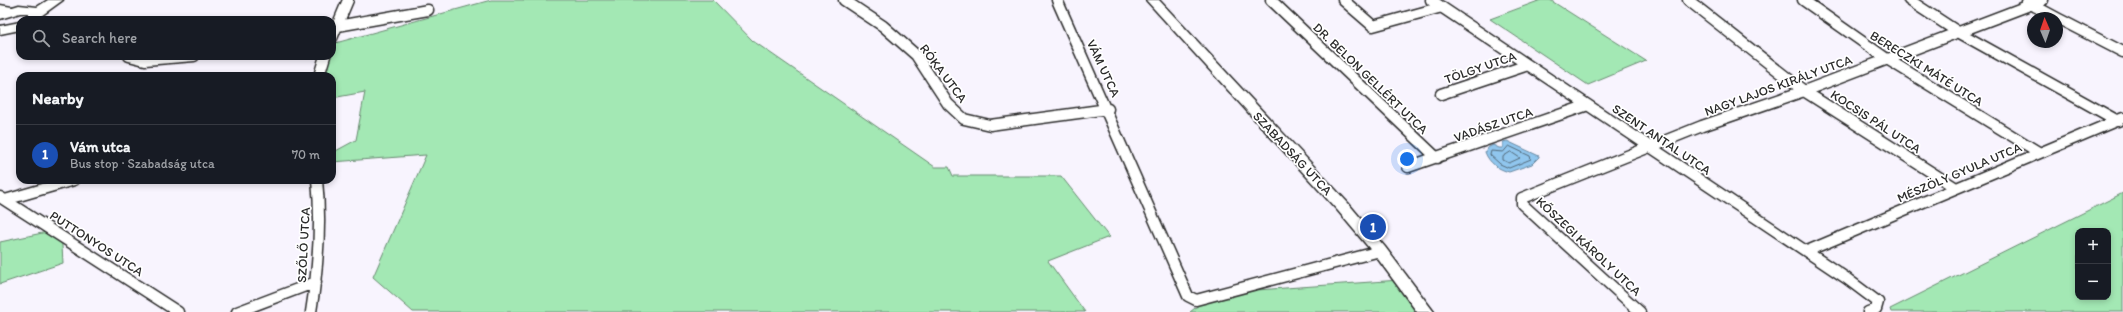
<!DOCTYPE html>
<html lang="en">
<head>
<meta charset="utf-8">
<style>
  body { margin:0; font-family:Itim,sans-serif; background:#242831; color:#f1f3f6 }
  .controls { position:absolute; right:12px; bottom:12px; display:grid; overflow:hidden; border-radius:8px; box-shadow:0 2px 6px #0003 }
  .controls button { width:36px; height:36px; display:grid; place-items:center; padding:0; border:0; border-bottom:1px solid #363941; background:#171b24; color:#f1f3f6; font:20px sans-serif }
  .compass { position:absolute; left:2027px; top:12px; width:36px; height:36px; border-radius:50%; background:#171b24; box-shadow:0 2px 6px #0003; rotate:358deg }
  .you { position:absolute; left:1407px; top:159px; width:14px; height:14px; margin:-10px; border:3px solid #fff; border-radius:50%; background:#1a73e8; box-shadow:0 0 0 6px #1a73e833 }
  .badge { display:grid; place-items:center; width:26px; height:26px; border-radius:50%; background:#b45309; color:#fff; font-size:13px; font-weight:700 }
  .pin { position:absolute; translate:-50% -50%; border:2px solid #fff; box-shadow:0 1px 4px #0006 }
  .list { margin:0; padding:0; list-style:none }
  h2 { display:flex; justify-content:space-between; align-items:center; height:52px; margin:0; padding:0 16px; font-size:17px }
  h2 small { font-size:13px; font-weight:400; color:#9ea1a6 }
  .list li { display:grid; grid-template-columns:26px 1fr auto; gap:12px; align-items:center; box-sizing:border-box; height:60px; padding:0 16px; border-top:1px solid #363941 }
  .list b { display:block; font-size:15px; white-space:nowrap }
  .list p { margin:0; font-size:13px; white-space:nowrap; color:#9ea1a6 }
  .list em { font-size:13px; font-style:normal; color:#9ea1a6 }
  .icon { flex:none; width:22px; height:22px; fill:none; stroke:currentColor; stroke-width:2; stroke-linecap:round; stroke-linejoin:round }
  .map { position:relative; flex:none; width:2123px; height:312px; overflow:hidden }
  .search { position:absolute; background:#171b24; box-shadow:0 2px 6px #0003; left:16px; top:16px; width:320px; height:44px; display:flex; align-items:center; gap:10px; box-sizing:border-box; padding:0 14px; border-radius:12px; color:#9ea1a6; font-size:15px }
  .panel { position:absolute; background:#171b24; box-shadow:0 2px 6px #0003; left:16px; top:72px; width:320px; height:112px; border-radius:12px }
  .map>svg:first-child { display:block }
  .green { fill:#a3e8b4; stroke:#678a70; fill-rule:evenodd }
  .water { fill:#90c6ee; stroke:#6888a0 }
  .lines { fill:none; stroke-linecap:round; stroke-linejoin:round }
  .shore { stroke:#536979; stroke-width:1 }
  .minor-casing { stroke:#2b2b2b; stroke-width:13 }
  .tertiary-casing { stroke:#2b2b2b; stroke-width:3 }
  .secondary-casing { stroke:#2b2b2b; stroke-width:3 }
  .primary-casing { stroke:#2b2b2b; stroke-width:3 }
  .minor { stroke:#fff; stroke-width:10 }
  .tertiary { fill:#fff; fill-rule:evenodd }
  .secondary { fill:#fff; fill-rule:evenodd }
  .primary { fill:#fff; fill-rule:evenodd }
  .labels { text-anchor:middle; stroke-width:3.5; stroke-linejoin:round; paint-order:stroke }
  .street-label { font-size:13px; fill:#2b2b2b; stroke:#fff }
</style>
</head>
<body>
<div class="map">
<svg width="2123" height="312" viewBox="0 0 2123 312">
  <rect width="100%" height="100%" fill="#f8f4fe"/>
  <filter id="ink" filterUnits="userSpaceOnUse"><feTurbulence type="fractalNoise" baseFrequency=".025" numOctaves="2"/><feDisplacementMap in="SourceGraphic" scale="8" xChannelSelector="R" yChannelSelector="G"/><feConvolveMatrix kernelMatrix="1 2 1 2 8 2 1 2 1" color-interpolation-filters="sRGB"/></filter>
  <g filter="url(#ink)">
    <path class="green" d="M491 0H713L753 41 935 167H949L953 176H1061L1109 237 1048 261 1085 312H413L373 277 426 155 332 162V153L356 140 365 92 332 98V76H319L323 56H332V44Z
      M1541 0H1550L1646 61 1588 85 1490 19Z
      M2123 193V312H1891L1890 309ZM2078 231H2108V297H2078Z
      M61 229 63 263 0 284V242Z
      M1400 280 1420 312H1190L1214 293Z"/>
    <path class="water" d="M1507 141 1539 156V157L1532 164 1509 172C1498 169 1489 163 1485 152L1487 148 1493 145 1499 148H1503V142Z"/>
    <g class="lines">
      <path class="shore" d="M1509 146 1530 156 1531 159 1509 168 1500 164 1490 155 1491 151 1503 152Z
        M1511 152 1520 158 1509 163 1503 160V157Z"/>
      <defs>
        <path id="minor" d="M844 0 883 26 916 55 948 104 964 119 990 125 1108 109
          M1057 0 1188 296 1196 300 1380 251
          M1271 0 1437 158
          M1343 0 1373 26 1442 7
          M1431 0 1846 278 1878 302 1876 309 1868 312
          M1688 0 1804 91 1956 188
          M1803 0 1887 59 2040 153
          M1909 0 1958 32 2118 121
          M2027 2 2057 18
          M2057 18 2123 52
          M332 27 428 10
          M332 38 348 0
          M129 56 145 60 194 56
          M319 76 325 56
          M1441 94 1528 65
          M1408 167 1588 105
          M0 197 178 312
          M5 200 74 180
          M1807 251 2123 118
          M237 312 316 282
          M311 312C318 268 322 225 317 180
          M1640 312 1522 204V198L1702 126 1804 91 2043 0"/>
        <path id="tertiary" d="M0 5 18 8 19 10 14 13 0 11Z"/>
        <path id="secondary" d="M1146 0H1159L1348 203 1385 247 1434 312H1417L1375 255 1338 211Z"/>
        <path id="primary" d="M48 0H63L41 16 38 20H25L29 13H20L0 19V11L19 5 37 7Z
          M20 22V30L0 34V26Z"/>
      </defs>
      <use href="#minor" class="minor-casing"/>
      <use href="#tertiary" class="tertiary-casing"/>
      <use href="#secondary" class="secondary-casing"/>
      <use href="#primary" class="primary-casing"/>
      <use href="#minor" class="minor"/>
      <use href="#tertiary" class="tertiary"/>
      <use href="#secondary" class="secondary"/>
      <use href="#primary" class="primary"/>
    </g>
  </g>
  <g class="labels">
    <g class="street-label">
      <text transform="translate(1480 67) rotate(-19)" y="5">TÖLGY UTCA</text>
      <text transform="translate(1104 68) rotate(65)" y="5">VÁM UTCA</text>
      <text transform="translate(1927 68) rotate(32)" y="5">BERECZKI MÁTÉ UTCA</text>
      <text transform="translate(944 73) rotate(53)" y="5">RÓKA UTCA</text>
      <text transform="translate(1371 78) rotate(44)" y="5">DR. BELON GELLÉRT UTCA</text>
      <text transform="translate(1778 85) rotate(-20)" y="5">NAGY LAJOS KIRÁLY UTCA</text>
      <text transform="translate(1876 121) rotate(33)" y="5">KOCSIS PÁL UTCA</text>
      <text transform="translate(1493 124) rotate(-19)" y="5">VADÁSZ UTCA</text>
      <text transform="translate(1662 139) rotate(34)" y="5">SZENT ANTAL UTCA</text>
      <text transform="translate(1293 153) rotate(47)" y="5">SZABADSÁG UTCA</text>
      <text transform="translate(1959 172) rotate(-23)" y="5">MÉSZÖLY GYULA UTCA</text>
      <text transform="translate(97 243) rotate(33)" y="5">PUTTONYOS UTCA</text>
      <text transform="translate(303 245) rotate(-87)" y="5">SZŐLŐ UTCA</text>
      <text transform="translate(1589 246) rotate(43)" y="5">KŐSZEGI KÁROLY UTCA</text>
    </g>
  </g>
</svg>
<div class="controls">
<button>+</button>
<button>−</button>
</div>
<svg class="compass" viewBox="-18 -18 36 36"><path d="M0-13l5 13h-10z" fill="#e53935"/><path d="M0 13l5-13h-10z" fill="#9ea1a6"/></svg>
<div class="you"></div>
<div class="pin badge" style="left:1373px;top:227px;background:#1a4fb4">1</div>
<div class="search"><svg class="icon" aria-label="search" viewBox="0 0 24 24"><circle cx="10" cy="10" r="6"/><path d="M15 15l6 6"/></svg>Search here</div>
<section class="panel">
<h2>Nearby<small></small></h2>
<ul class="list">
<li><span class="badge" style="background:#1a4fb4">1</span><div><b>Vám utca</b><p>Bus stop · Szabadság utca</p></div><em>70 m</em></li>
</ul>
</section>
</div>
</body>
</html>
